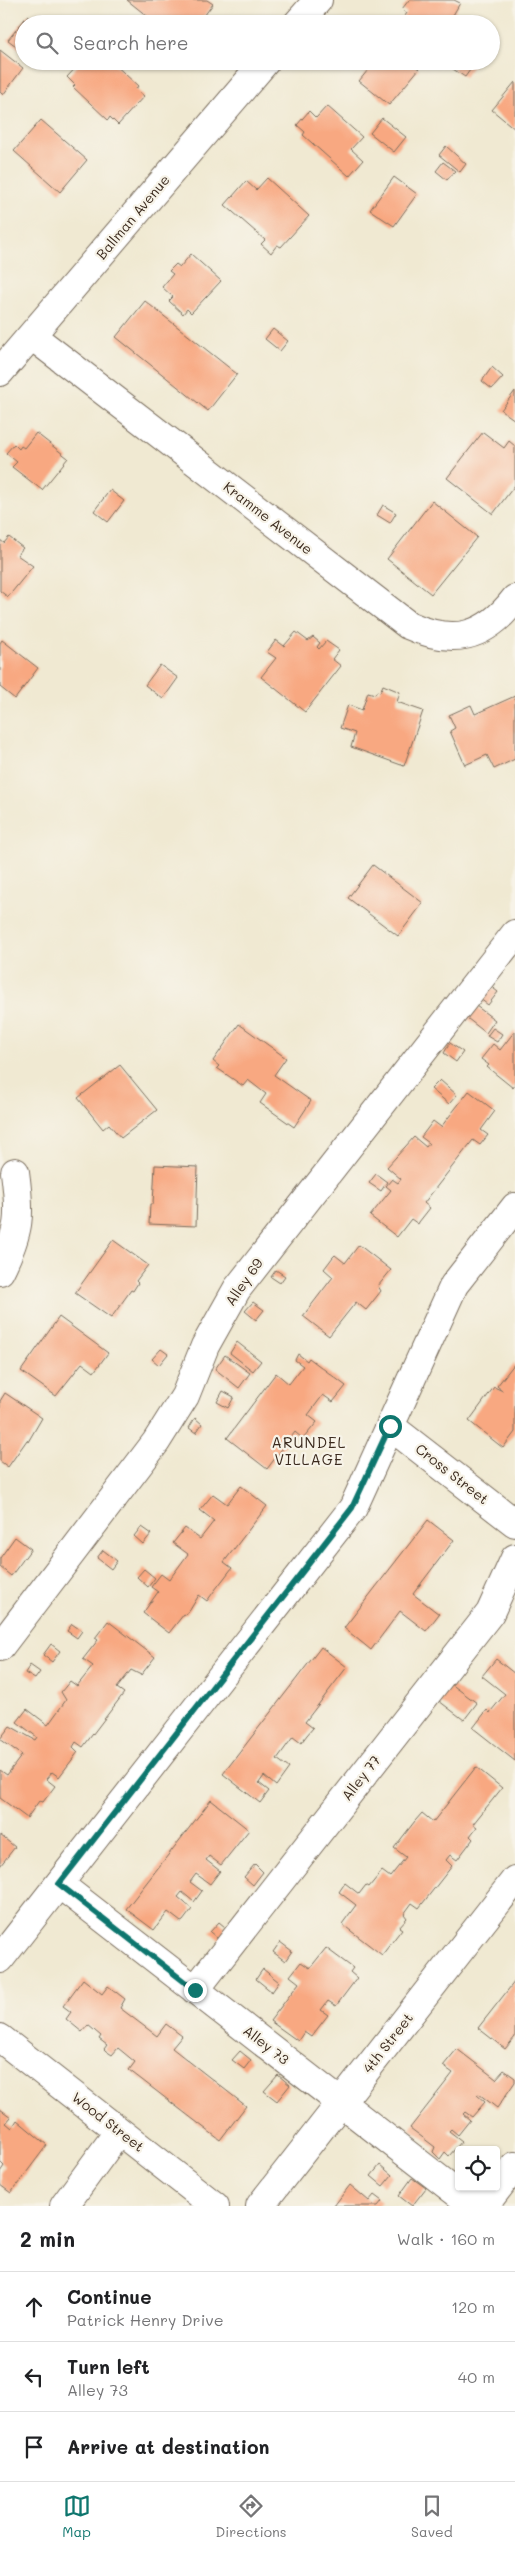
<!DOCTYPE html>
<html lang="en">
<head>
<meta charset="utf-8">
<style>
  body { margin:0; font-family:Mali,sans-serif; background:#f2f2f2; color:#202124 }
  .controls { position:absolute; right:15px; bottom:15px; display:grid; overflow:hidden; border-radius:5px; box-shadow:0 1px 4px #0004 }
  .controls button { width:45px; height:45px; display:grid; place-items:center; padding:0; border:0; border-bottom:1px solid #e0e0e0; background:#fff; color:#202124; font:25px sans-serif }
  .stop { position:absolute; width:15px; height:15px; margin:-11px; border:4px solid #0f766e; border-radius:50%; background:#fff }
  .stop.end { background:#0f766e; border-color:#fff; box-shadow:0 1px 5px #0008 }
  .list { margin:0; padding:0; list-style:none }
  h2 { display:flex; justify-content:space-between; align-items:center; height:65px; margin:0; padding:0 20px; font-size:21px }
  h2 small { font-size:16px; font-weight:400; color:#757577 }
  .list li { display:grid; grid-template-columns:32px 1fr auto; gap:15px; align-items:center; box-sizing:border-box; height:70px; padding:0 20px; border-top:1px solid #e0e0e0 }
  .list b { display:block; font-size:19px; white-space:nowrap }
  .list p { margin:0; font-size:16px; white-space:nowrap; color:#757577 }
  .list em { font-size:16px; font-style:normal; color:#757577 }
  .icon { flex:none; width:28px; height:28px; fill:none; stroke:currentColor; stroke-width:2; stroke-linecap:round; stroke-linejoin:round }
  .map { position:relative; flex:none; width:515px; height:2206px; overflow:hidden }
  .search { position:absolute; background:#fff; box-shadow:0 1px 4px #0004; left:15px; right:15px; top:15px; height:55px; display:flex; align-items:center; gap:12px; box-sizing:border-box; padding:0 18px; border-radius:28px; color:#757577; font-size:19px }
  .sheet { height:275px; background:#fff }
  nav { display:flex; justify-content:space-around; align-items:center; box-sizing:border-box; height:70px; border-top:1px solid #e0e0e0; background:#fff; font-size:14px; color:#757577 }
  nav a { display:grid; justify-items:center; gap:2px }
  nav .on { color:#0f766e }
  .map>svg:first-child { display:block }
  .building { fill:#f8a881 }
  .lines { fill:none; stroke-linecap:round; stroke-linejoin:round }
  .minor-casing { stroke:#7a6d5d; stroke-width:30 }
  .minor { stroke:#fff; stroke-width:28 }
  .route { stroke:#0f766e; stroke-width:6 }
  .labels { text-anchor:middle; stroke-width:4.5; stroke-linejoin:round; paint-order:stroke }
  .street-label { font-size:14px; fill:#3b2a1e; stroke:#f7f3e8 }
  .neighbourhood-label { font-size:15px; letter-spacing:1px; fill:#3b2a1e; stroke:#f7f3e8 }
</style>
</head>
<body>
<div class="map">
<svg width="515" height="2206" viewBox="0 0 515 2206">
  <rect width="100%" height="100%" fill="#f7f3e8"/>
  <filter id="ink" filterUnits="userSpaceOnUse"><feTurbulence type="fractalNoise" baseFrequency=".02" numOctaves="2"/><feDisplacementMap in="SourceGraphic" scale="10" xChannelSelector="R" yChannelSelector="G"/><feConvolveMatrix kernelMatrix="1 2 1 2 8 2 1 2 1" color-interpolation-filters="sRGB"/></filter>
  <filter id="wash" filterUnits="userSpaceOnUse"><feTurbulence type="fractalNoise" baseFrequency=".0096" numOctaves="4" result="noise"/><feDisplacementMap in="SourceGraphic" scale="20" xChannelSelector="R" yChannelSelector="G"/><feGaussianBlur stdDeviation="1.12" result="paint"/><feColorMatrix in="noise" values="0 0 0 0 0 0 0 0 0 0 0 0 0 0 0 0 0 1.4 0 .05"/><feComposite in="paint" operator="in"/></filter>
  <g filter="url(#wash)">
    <rect width="100%" height="100%" fill="#f0e9d2"/>
    <g id="blocks">
      <path class="building" d="M127 0H207L213 4 198 24H157Z
        M409 0H454L460 3 448 24H399L407 13 402 9Z
        M28 15 39 24H24V52L8 40Z
        M0 50 23 68 3 95 0 92Z
        M82 61H111L138 86 136 89 144 96 118 125 110 117 108 120 73 87 75 85 67 77Z
        M362 61H409L419 69 389 105 359 81 368 70 360 63Z
        M459 61 475 63 465 77 453 69Z
        M515 82V129L492 110Z
        M327 106 362 137 351 149 363 160 349 176 303 135 305 132 297 125 309 111 316 118Z
        M382 118 406 137 394 152 370 133Z
        M41 120 87 160 60 192 14 151Z
        M446 146 466 164 460 172 439 155Z
        M443 162 455 171 447 180 436 171Z
        M394 177 417 194 394 226 370 210Z
        M267 178 309 216 281 247 277 245 271 253 261 244 265 240 225 205 246 181 256 190Z
        M191 254 221 281 191 313 187 309 183 314 169 301 173 297 162 287 173 274 169 271 176 264 180 267Z
        M145 301 237 374 208 411 116 337Z
        M273 329 288 341 280 351 265 339Z
        M492 367 503 377 492 389 482 381Z
        M515 391V420L501 410Z
        M483 432 504 448 509 441 515 446V485L493 514 447 478Z
        M36 433 68 458 42 490 12 467 17 462 6 453 14 444 19 449 21 446 24 448Z
        M110 490 124 501 108 522 94 511Z
        M432 501 477 537 431 594 387 559Z
        M383 505 396 513 390 523 377 515Z
        M9 537 23 548 17 555 33 566 8 597 0 591V540L4 543Z
        M296 632 308 641 313 637 320 643 317 647 319 649 326 641 339 650 332 659 341 666 305 712 261 677 276 658 267 652 276 640 284 646Z
        M2 640 38 668 15 699 0 687V643Z
        M160 665 178 678 163 699 145 685Z
        M383 685 400 692 397 702 423 711 404 766 351 747 355 733 340 728 348 705 362 710 368 692 375 694 377 691 380 692Z
        M515 696V759L494 769 487 755 465 765 450 731 455 728 449 715 471 705 475 714Z
        M373 865 423 903 398 936 348 898Z
        M489 985 498 992 488 1005 479 998Z
        M472 1003 495 1020 486 1033 463 1015Z
        M239 1024 286 1058 274 1075 311 1101 294 1127 260 1103 266 1094 248 1080 243 1086 217 1068 219 1066 213 1061Z
        M493 1028 502 1034 497 1042 487 1036Z
        M515 1031V1085L513 1088 487 1067 489 1065 481 1059 493 1044 500 1050Z
        M450 1043 463 1052 456 1062 444 1053Z
        M120 1065 157 1110 121 1138 109 1124 103 1129 78 1098Z
        M440 1080 457 1095 449 1104 431 1089Z
        M469 1091 495 1111 481 1130 488 1135 480 1145 473 1140 424 1203 430 1208 419 1222 418 1224 411 1219 397 1237 370 1216 391 1190 386 1186 392 1179 398 1183 401 1179 387 1167 414 1137 426 1147 429 1143 421 1137 433 1121 441 1127Z
        M155 1165 198 1167 196 1226 149 1224 150 1204H153Z
        M376 1174 387 1182 381 1191 369 1183Z
        M113 1240 148 1265 136 1281 138 1283 133 1291 131 1290 111 1318 75 1293Z
        M359 1245 391 1270 378 1286 381 1291 366 1310 356 1302 329 1336 303 1316 333 1277 324 1269 333 1257 335 1255 345 1263Z
        M276 1270 285 1276 280 1283 271 1277Z
        M253 1302 264 1310 256 1320 245 1311Z
        M59 1317 108 1353 94 1372 82 1363 56 1396 21 1371Z
        M237 1342 261 1361 253 1371 230 1353Z
        M161 1349 168 1354 159 1365 152 1359Z
        M298 1354 307 1361 309 1358 346 1386 333 1402 323 1395 308 1415 317 1422 303 1439 295 1432 267 1469 227 1438 276 1373 289 1384 303 1366 295 1360Z
        M225 1355 250 1373 239 1388 215 1369Z
        M515 1363V1432L503 1448 469 1421 494 1387 503 1391 497 1386Z
        M223 1391 234 1397 228 1408 217 1402Z
        M5 1393 42 1418 28 1442 27 1440 8 1467 0 1461V1401Z
        M195 1418 202 1424 196 1433 189 1428Z
        M241 1486 267 1506 224 1562 232 1568 215 1590 207 1601 199 1595 190 1610 186 1615 184 1614 169 1633 143 1613 158 1592 151 1587 161 1574 169 1580 188 1554 173 1543 185 1528 200 1539 214 1521 200 1510 213 1494 227 1504Z
        M428 1520 454 1540 413 1594 439 1614 426 1631 400 1611 371 1650 344 1628Z
        M141 1527 151 1534 143 1544 134 1536Z
        M15 1537 31 1549 11 1576 0 1567V1558Z
        M103 1550 117 1561 111 1569 97 1558Z
        M144 1569 155 1578 148 1587 137 1577Z
        M108 1621 155 1657 141 1675 131 1670 117 1688 124 1693 83 1747 76 1742 73 1747 78 1752 59 1777 52 1772 46 1779 55 1786 43 1802 39 1801 27 1818 0 1798V1770L7 1775 22 1755 0 1739 10 1726 35 1740 37 1737 17 1722 27 1709 48 1725 66 1700 61 1692 70 1681 77 1686 93 1666 83 1659 98 1640 95 1638Z
        M72 1624 82 1631 77 1638 67 1631Z
        M51 1644 60 1651 52 1662 43 1655Z
        M321 1647 347 1667 305 1722 313 1728 307 1735 301 1743 293 1737 277 1759 289 1768 276 1786 264 1776 259 1783 269 1791 260 1803 223 1774Z
        M496 1659 515 1674V1761L473 1728 487 1710 490 1713 491 1711 505 1694 482 1676Z
        M30 1665 40 1672 35 1679 25 1673Z
        M451 1684 477 1703 464 1720 439 1701Z
        M476 1767 502 1788 473 1824 477 1827 470 1836 473 1839 457 1860 450 1855 446 1860 452 1866 419 1908 412 1903 404 1914 407 1918 399 1927 402 1929 382 1955 342 1924 356 1905 339 1892 345 1883 359 1894 366 1885 369 1887 382 1871 390 1877 406 1857 394 1848 415 1821 422 1813 433 1822Z
        M211 1800 249 1830 221 1865 209 1856 206 1860 220 1871 210 1884 196 1874 190 1882 202 1891 194 1902 182 1892 178 1897 192 1909 183 1921 181 1922 168 1912 154 1930 126 1909Z
        M0 1835 15 1847 0 1866Z
        M255 1864 263 1872 253 1885 244 1877Z
        M219 1922 231 1932 222 1942 210 1932Z
        M280 1942 292 1951 285 1961 273 1952Z
        M326 1948 353 1968 350 1972 357 1978 336 2006 328 2001 321 2010 328 2015 311 2037 304 2032 298 2041 270 2021 299 1983 290 1976 301 1962 310 1968Z
        M263 1969 279 1982 272 1992 256 1979Z
        M83 1979 102 1994 108 1986 125 1999 120 2008 157 2036 166 2024 182 2036 172 2048 246 2106 220 2140 129 2070 135 2062 118 2048 112 2055 106 2051 104 2049 107 2045 99 2039 101 2036 88 2025 82 2032 66 2019 71 2012 63 2006Z
        M515 1981V2037L505 2049 478 2028Z
        M457 2049 496 2079 504 2070 515 2078V2082L497 2108 479 2094 477 2095 485 2102 472 2117 465 2112 463 2114 470 2120 458 2135 451 2129 449 2131 462 2141 449 2156 445 2152 440 2159 433 2152 435 2147 410 2128 453 2073 443 2066Z
        M240 2051 251 2060 244 2069 232 2060Z
        M278 2075 290 2085 277 2101 264 2091Z
        M0 2109 11 2117 6 2123 12 2128 17 2120 47 2145 11 2193 0 2185V2172L4 2166 0 2162Z
        M380 2165 392 2175 383 2186 371 2176Z
        M412 2178 426 2188 412 2206 399 2196Z
        M350 2185 369 2201 374 2195 382 2201 378 2206H334Z"/>
    </g>
  </g>
  <g filter="url(#ink)">
    <use href="#blocks" fill-opacity="0" stroke="#7a6d5d" stroke-width="1"/>
    <g class="lines">
      <defs>
        <path id="minor" d="M297 24 318 0
          M32 336 408 625C453 645 484 639 515 599
          M0 372 266 61
          M0 1271C20 1231 21 1216 15 1172
          M390 1426 515 1523
          M0 1647 156 1442 185 1396 205 1346 237 1289 515 934
          M59 1884 474 2206
          M0 1959 353 1508 454 1285 515 1207
          M195 1990 490 1613 515 1558
          M0 2038 215 2206
          M64 2206 119 2131
          M260 2206 515 1880
          M484 2206 515 2166"/>
      </defs>
      <use href="#minor" class="minor-casing"/>
      <use href="#minor" class="minor"/>
    </g>
  </g>
  <g class="lines" filter="url(#ink)">
    <path class="route" d="M195 1990 59 1884 352 1508 390 1426"/>
  </g>
  <g class="labels">
    <g class="street-label">
      <text transform="translate(133 217) rotate(-50)" y="5">Ballman Avenue</text>
      <text transform="translate(268 518) rotate(38)" y="5">Kramme Avenue</text>
      <text transform="translate(244 1282) rotate(-55)" y="5">Alley 69</text>
      <text transform="translate(452 1474) rotate(38)" y="5">Cross Street</text>
      <text transform="translate(361 1778) rotate(-52)" y="5">Alley 77</text>
      <text transform="translate(388 2043) rotate(-52)" y="5">4th Street</text>
      <text transform="translate(266 2045) rotate(38)" y="5">Alley 73</text>
      <text transform="translate(108 2122) rotate(38)" y="5">Wood Street</text>
    </g>
    <g class="neighbourhood-label">
      <text x="309" y="1448">ARUNDEL<tspan x="309" dy="17">VILLAGE</tspan></text>
    </g>
  </g>
</svg>
<div class="controls">
<button><svg class="icon" aria-label="locate" viewBox="0 0 24 24"><circle cx="12" cy="12" r="6"/><path d="M12 2v4M12 18v4M2 12h4M18 12h4"/></svg></button>
</div>
<div class="stop" style="left:390px;top:1426px"></div>
<div class="stop end" style="left:195px;top:1990px"></div>
<div class="search"><svg class="icon" aria-label="search" viewBox="0 0 24 24"><circle cx="10" cy="10" r="6"/><path d="M15 15l6 6"/></svg>Search here</div>
</div>
<section class="sheet">
<h2>2 min<small>Walk · 160 m</small></h2>
<ul class="list">
<li><svg class="icon" aria-label="ahead" viewBox="0 0 24 24"><path d="M12 20V5M6 11l6-6 6 6"/></svg><div><b>Continue</b><p>Patrick Henry Drive</p></div><em>120 m</em></li>
<li><svg class="icon" aria-label="left" viewBox="0 0 24 24"><path d="M17 20v-9H6M10 6l-5 5 5 5"/></svg><div><b>Turn left</b><p>Alley 73</p></div><em>40 m</em></li>
<li><svg class="icon" aria-label="arrive" viewBox="0 0 24 24"><path d="M6 21V4h12l-3 4 3 4H6"/></svg><div><b>Arrive at destination</b></div></li>
</ul>
</section>
<nav>
<a class="on"><svg class="icon" aria-label="map" viewBox="0 0 24 24"><path d="M3 6l6-2 6 2 6-2v14l-6 2-6-2-6 2zM9 4v14M15 6v14"/></svg>Map</a>
<a><svg class="icon" aria-label="directions" viewBox="0 0 24 24"><path d="M12 3l9 9-9 9-9-9zM9 14v-3h6M13 9l2 2-2 2"/></svg>Directions</a>
<a><svg class="icon" aria-label="saved" viewBox="0 0 24 24"><path d="M7 4h10v16l-5-4-5 4z"/></svg>Saved</a>
</nav>
</body>
</html>
